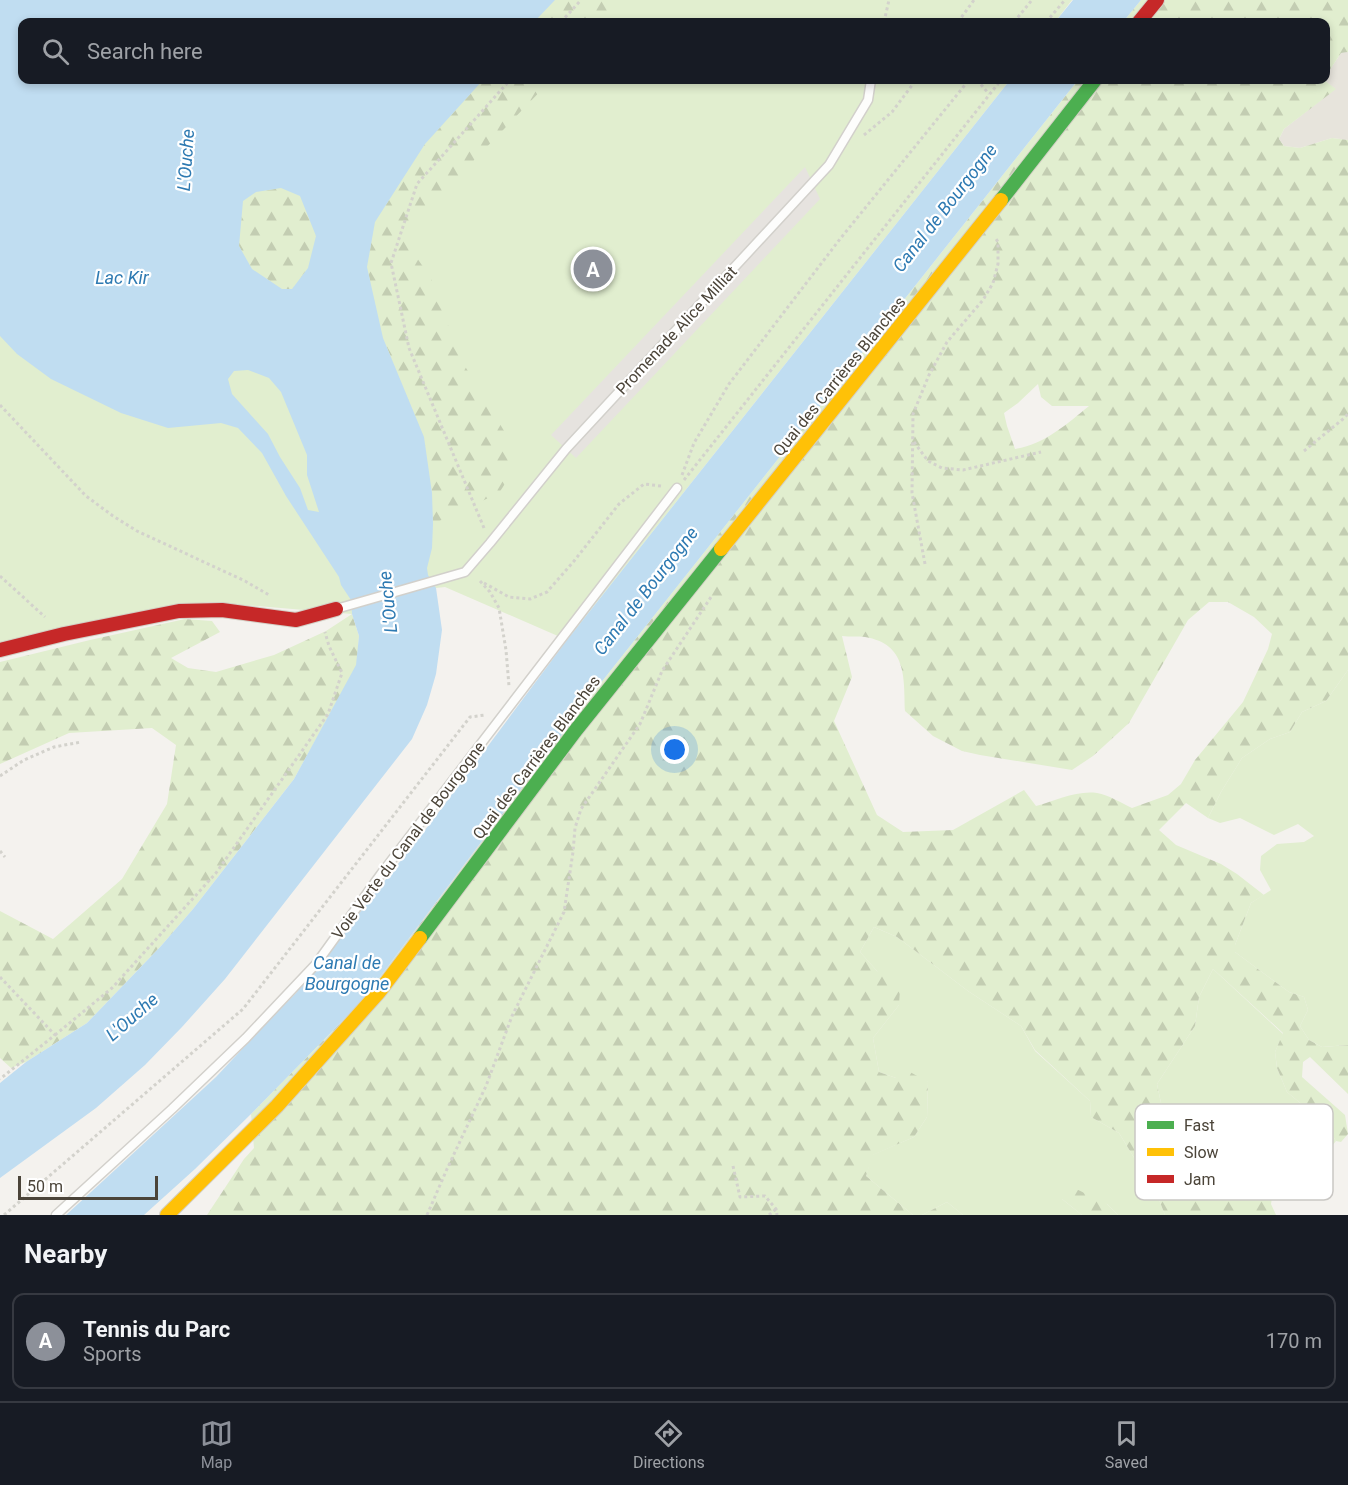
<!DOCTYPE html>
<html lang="en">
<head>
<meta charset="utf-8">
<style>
  body { margin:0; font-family:Roboto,sans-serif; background:#242831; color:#f1f3f6 }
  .scale { position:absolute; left:18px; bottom:15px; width:140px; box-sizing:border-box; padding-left:6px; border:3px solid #4b4439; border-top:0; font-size:16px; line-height:21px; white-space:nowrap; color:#4b4439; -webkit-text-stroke:4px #fff; paint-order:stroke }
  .you { position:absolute; left:675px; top:750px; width:21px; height:21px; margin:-15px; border:4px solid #fff; border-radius:50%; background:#1a73e8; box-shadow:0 0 0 9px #1a73e833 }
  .badge { display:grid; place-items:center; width:39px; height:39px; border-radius:50%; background:#8c9099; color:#fff; font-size:20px; font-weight:700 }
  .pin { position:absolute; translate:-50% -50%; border:3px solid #fff; box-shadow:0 2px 6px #0006 }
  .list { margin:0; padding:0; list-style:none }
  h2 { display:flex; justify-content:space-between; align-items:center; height:78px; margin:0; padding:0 24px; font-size:26px }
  h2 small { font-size:20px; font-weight:400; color:#9ea1a6 }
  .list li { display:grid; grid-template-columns:39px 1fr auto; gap:18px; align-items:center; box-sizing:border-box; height:96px; margin:0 12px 12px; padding:0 12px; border:2px solid #363941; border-radius:12px }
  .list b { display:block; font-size:22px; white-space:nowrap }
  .list p { margin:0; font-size:20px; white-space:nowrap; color:#9ea1a6 }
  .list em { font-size:20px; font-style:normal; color:#9ea1a6 }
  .icon { flex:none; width:33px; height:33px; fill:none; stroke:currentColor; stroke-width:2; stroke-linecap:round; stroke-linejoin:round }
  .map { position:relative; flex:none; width:1348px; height:1215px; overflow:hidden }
  .search { position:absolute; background:#171b24; box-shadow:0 3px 9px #0003; left:18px; right:18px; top:18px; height:66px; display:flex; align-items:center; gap:15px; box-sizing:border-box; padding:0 21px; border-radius:12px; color:#9ea1a6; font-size:22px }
  .sheet { height:186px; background:#171b24 }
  nav { display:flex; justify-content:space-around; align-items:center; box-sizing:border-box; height:84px; border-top:2px solid #363941; background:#171b24; font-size:16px; color:#9ea1a6 }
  nav a { display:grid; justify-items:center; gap:3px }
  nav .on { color:#8c9099 }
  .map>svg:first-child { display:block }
  .residential { fill:#e7e4dc }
  .green { fill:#e1eecf }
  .forest { fill:url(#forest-firs); fill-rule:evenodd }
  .parking { fill:#e6e3df }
  .water { fill:#c0ddf1; fill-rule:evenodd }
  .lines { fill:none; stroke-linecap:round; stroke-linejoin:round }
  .lane-casing { stroke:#d2d0cb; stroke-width:11 }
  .fast-casing { stroke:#d3cfc5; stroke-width:16 }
  .slow-casing { stroke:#d3cfc5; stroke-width:16 }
  .jam-casing { stroke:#d3cfc5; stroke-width:16 }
  .path { stroke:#d3d2cc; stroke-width:3; stroke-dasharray:3 3; stroke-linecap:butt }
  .lane { stroke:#fdfdfc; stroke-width:8 }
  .fast { stroke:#4caf50; stroke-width:14 }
  .slow { stroke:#ffc107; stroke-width:14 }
  .jam { stroke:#c62828; stroke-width:14 }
  .labels { text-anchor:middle; stroke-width:4.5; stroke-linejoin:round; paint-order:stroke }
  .street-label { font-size:16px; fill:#4b4439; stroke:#fff }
  .water-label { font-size:18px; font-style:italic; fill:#2e7ab2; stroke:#fff }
  .key { fill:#fff; stroke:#c9c7c4; stroke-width:1.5 }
  .key-label { font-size:16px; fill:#4b4439 }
</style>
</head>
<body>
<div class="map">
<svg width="1348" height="1215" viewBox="0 0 1348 1215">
  <defs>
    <pattern id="forest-firs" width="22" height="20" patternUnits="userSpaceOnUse" patternTransform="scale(1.5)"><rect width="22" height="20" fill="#e1eecf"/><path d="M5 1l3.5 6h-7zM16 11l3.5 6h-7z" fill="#c3cdb2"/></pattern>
  </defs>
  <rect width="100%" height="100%" fill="#f4f2ee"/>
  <path class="residential" d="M1348 52V140L1332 138 1300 148 1284 146 1279 139 1284 129 1335 89 1324 80H1326V76L1341 53Z"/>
  <path class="green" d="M0 0H1072L1055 22H22V80H1010L567 640 445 587 436 588 352 614 208 602 0 644Z
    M1348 670V1045L1322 1047 1309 1040 1300 1026 1308 1010 1304 997 1289 992 1235 952V945L1251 903 1271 890 1260 870 1261 856 1277 844 1304 842 1314 836 1298 824 1274 835 1240 818 1220 823 1208 818 1221 792 1242 758 1270 739 1290 732 1302 712 1326 701Z
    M874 927 897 937 968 991 1021 1026 1035 1051 1090 1101 1091 1117 1119 1133 1158 1197 1165 1215H1118L1107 1204 1062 1199 1082 1215H963L947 1202 922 1215H913L866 1176 872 1155 914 1137 927 1117 928 1082 896 1078 879 1072 873 1038 899 1005 877 971 860 952Z
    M1213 969 1283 1034 1275 1052 1277 1068 1287 1092 1323 1122 1336 1141 1289 1199 1257 1171 1194 1146 1161 1103 1157 1084 1195 1026 1199 997Z"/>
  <path class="forest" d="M555 0H628L606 22H534Z
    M1141 0H1348V52L1341 53 1326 76V22H1123Z
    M483 80H551L458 177 415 226 412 251 431 278 460 358 521 459 499 493 433 524 432 493 424 437 383 338 367 267 375 222 425 144Z
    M1078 80H1324L1336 89 1284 129 1279 139 1284 146 1300 148 1332 138 1348 140V670L1326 701 1302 712 1290 732 1270 739 1242 758 1221 792 1208 818 1186 803 1159 830 1176 845 1221 864 1237 874 1264 895 1251 903 1235 945V952L1289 992 1304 997 1308 1010 1300 1026 1309 1040 1322 1047 1348 1045V1094L1310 1057 1303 1062 1302 1077 1345 1115 1348 1134 1341 1142 1336 1141 1323 1122 1287 1092 1277 1068 1275 1052 1283 1033 1213 969 1199 997 1195 1026 1157 1084 1161 1103 1194 1146 1257 1171 1274 1185 1271 1204 1276 1215H1165L1158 1197 1119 1133 1091 1117 1090 1101 1035 1050 1021 1026 968 991 897 937 874 927 860 952 877 971 900 989 899 1005 873 1038 879 1072 896 1078 910 1072 928 1082 927 1117 914 1137 873 1155 866 1176 913 1215H207L244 1159 254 1148 251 1114 362 1001 596 689ZM1038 384 1041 397 1052 406H1089C1067 424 1045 444 1015 449L1007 426 1004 413 1018 403ZM1209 602H1228L1254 617 1272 634 1268 649 1243 702 1195 760 1181 784 1168 795 1132 808C1121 803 1109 795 1097 793 1077 790 1055 801 1036 806L1024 790 953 830 903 832 877 815 834 721 852 677 842 636C850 637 858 636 865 637 907 644 904 677 905 711L933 736 962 751 980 755 1072 770 1093 756 1129 723 1188 620Z
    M281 188 300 196 316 236 308 268 292 289H282L252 269 239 246 243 201 256 192Z
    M352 614 359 636 357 665 294 779 193 909 161 946 87 1023 26 1062 11 1068 0 1058V911L53 939 122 879 167 804 176 745 152 728 69 733 0 764V662L90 640 185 619 212 621 220 632 171 658 188 668 216 672 274 655 326 631Z
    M1066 1184 1107 1204 1118 1215H1082L1062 1199 1058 1187Z
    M947 1202 963 1215H922Z"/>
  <path class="parking" d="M805 167 820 199 576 458 551 435Z"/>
  <path class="water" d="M0 0H555L534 22H22V80H483L425 144 375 222 367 267 383 338 424 437 432 493 433 524 432 548 427 568 428 575 436 588 442 630 436 674 427 705 412 739 225 979 182 1027 145 1065 96 1108 0 1178V1083L26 1062 87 1023 161 946 193 909 294 779 356 665 359 636 352 614 351 600 341 585 339 577 286 496 262 453 238 428 221 423 168 428 121 413 51 379 17 354 0 336ZM281 188 300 196 316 236 308 268 292 289H282L252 269 239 246 243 201 256 192ZM248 370 269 378 281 392 307 455V475L319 512 308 510 300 488 280 457 268 434 232 394 228 379 234 371Z
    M1073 0H1141L1123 22H1055Z
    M1010 80H1078L596 689 362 1001 251 1114 195 1169 144 1215H66L216 1077 258 1032 296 993 432 821 567 640Z"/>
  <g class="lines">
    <defs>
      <path id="lane" d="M336 609 465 572 490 543 566 449 829 165 868 100 871 80
        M56 1215 172 1109 246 1038 316 964 381 874 677 488"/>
      <path id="fast" d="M1001 200 1095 80
        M420 938 576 730 721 549"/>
      <path id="slow" d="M721 549 1001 200
        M167 1215 277 1106 379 992 420 938"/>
      <path id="jam" d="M1139 22 1157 0
        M0 650 64 634 179 611 222 610 296 620 336 609"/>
    </defs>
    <use href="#lane" class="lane-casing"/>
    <use href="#fast" class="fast-casing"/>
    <use href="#slow" class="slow-casing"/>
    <use href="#jam" class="jam-casing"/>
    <path class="path" d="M561 22 581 0
      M884 22 889 0
      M958 22 974 0
      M1014 22 1032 0
      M1046 22 1065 0
      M977 80 989 94
      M864 135 892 112 916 80
      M0 405 86 496 113 516 137 531 245 581 269 595
      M914 442 928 461 942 468 963 470 1041 452
      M1304 451 1343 419 1348 414
      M682 475 694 443 729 384 840 239 969 80
      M684 480 1001 80
      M484 528 409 348 391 263 417 184 510 80
      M925 564 912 493 913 414 929 375 947 342 983 300 993 283 998 264V242L996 239
      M0 576 45 617
      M480 581 490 592 499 608 506 650 509 686
      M484 583 509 597 530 599 547 592 574 561 619 504 644 484 661 486
      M0 776 24 760 54 747 81 742
      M0 851 5 857
      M0 977 55 1035 0 1079
      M55 1035 112 988 216 873 328 714 342 673 329 646 325 632
      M733 1166 740 1197 765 1196 776 1209 777 1215
      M4 1215 243 1009 470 717 485 715
      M427 1215 447 1169 486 1086 512 1016 564 912 573 852 575 828 581 809 640 724 662 671 711 597
      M769 1215 776 1209"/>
    <use href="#lane" class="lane"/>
    <use href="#fast" class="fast"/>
    <use href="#slow" class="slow"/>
    <use href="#jam" class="jam"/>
  </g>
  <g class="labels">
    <g class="street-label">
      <text transform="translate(676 330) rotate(-47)" y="6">Promenade Alice Milliat</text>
      <text transform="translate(839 376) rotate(-51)" y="6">Quai des Carrières Blanches</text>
      <text transform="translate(536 757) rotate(-53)" y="6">Quai des Carrières Blanches</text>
      <text transform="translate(408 840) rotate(-53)" y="6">Voie Verte du Canal de Bourgogne</text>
    </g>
    <g class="water-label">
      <text transform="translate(186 160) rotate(-86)" y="6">L'Ouche</text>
      <text transform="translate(945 208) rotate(-52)" y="6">Canal de Bourgogne</text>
      <text x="122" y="284">Lac Kir</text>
      <text transform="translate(646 591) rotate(-52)" y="6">Canal de Bourgogne</text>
      <text transform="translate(388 602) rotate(-96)" y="6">L'Ouche</text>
      <text x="347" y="969">Canal de<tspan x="347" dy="21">Bourgogne</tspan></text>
      <text transform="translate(132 1017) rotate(-41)" y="6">L'Ouche</text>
    </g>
  </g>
  <rect x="1135" y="1104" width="198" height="96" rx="9" class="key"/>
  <rect x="1147" y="1121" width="27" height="8" fill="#4caf50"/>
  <rect x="1147" y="1148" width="27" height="8" fill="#ffc107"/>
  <rect x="1147" y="1175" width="27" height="8" fill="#c62828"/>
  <g class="key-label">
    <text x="1184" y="1131">Fast</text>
    <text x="1184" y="1158">Slow</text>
    <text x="1184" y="1185">Jam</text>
  </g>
</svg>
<div class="scale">50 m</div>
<div class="you"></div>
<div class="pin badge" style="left:593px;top:269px">A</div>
<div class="search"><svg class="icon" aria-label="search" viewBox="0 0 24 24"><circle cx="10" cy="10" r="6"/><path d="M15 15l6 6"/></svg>Search here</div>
</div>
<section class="sheet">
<h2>Nearby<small></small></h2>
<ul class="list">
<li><span class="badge">A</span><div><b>Tennis du Parc</b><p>Sports</p></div><em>170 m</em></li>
</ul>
</section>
<nav>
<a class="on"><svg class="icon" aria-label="map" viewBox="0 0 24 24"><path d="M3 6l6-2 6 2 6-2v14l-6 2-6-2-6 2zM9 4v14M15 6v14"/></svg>Map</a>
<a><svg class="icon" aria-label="directions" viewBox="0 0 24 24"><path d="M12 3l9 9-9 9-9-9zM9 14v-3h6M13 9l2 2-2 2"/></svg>Directions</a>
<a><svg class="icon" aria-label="saved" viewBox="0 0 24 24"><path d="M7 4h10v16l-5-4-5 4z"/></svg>Saved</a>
</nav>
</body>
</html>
